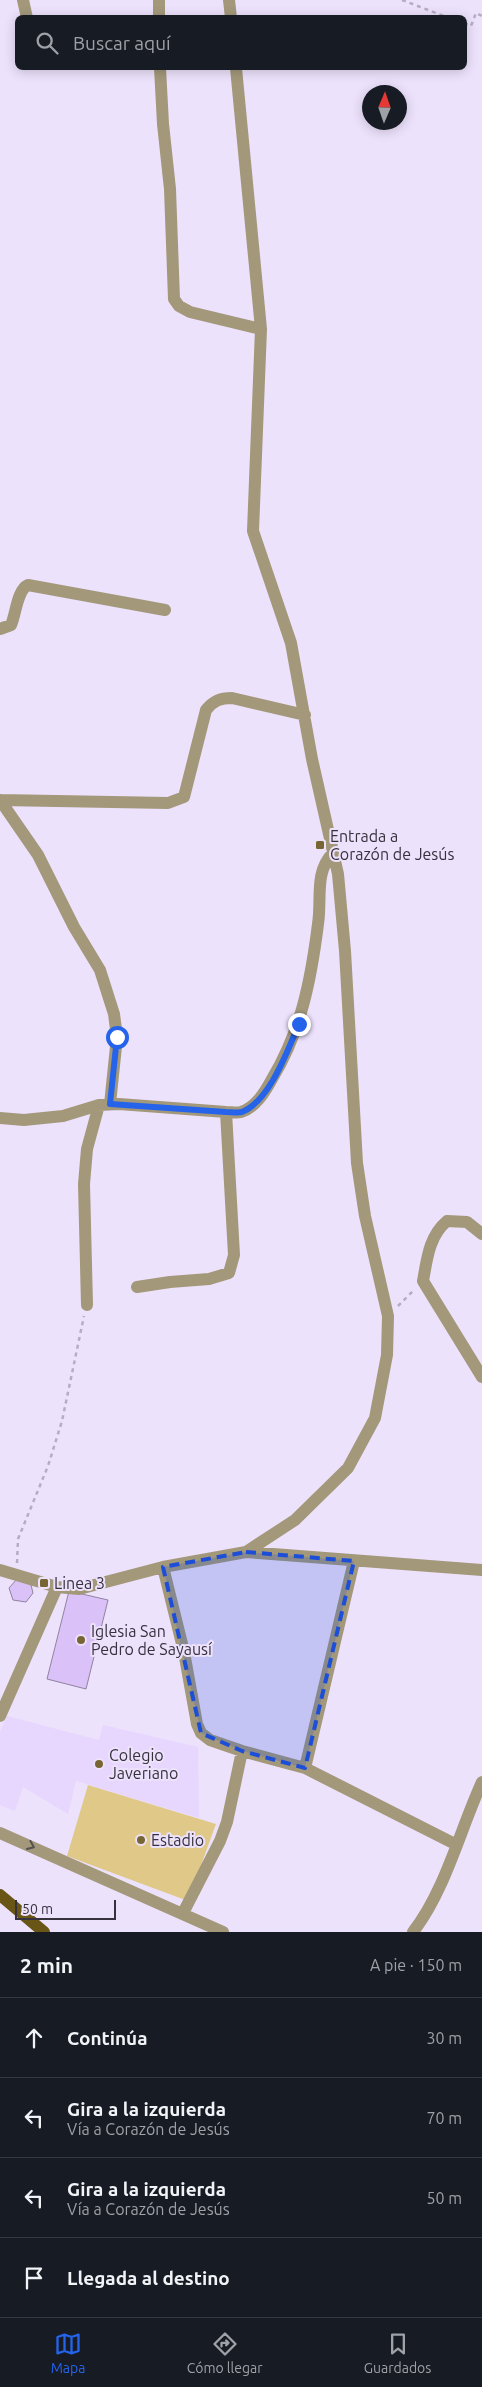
<!DOCTYPE html>
<html lang="es">
<head>
<meta charset="utf-8">
<style>
  body { margin:0; font-family:Ubuntu,sans-serif; background:#242831; color:#f1f3f6 }
  .compass { position:absolute; left:362px; top:85px; width:45px; height:45px; border-radius:50%; background:#171b24; box-shadow:0 2px 12px #0003; rotate:2deg }
  .scale { position:absolute; left:15px; bottom:12px; width:101px; box-sizing:border-box; padding-left:5px; border:2px solid #37313e; border-top:0; font-size:14px; line-height:18px; white-space:nowrap; color:#37313e; -webkit-text-stroke:4px #ede2fc; paint-order:stroke }
  .stop { position:absolute; width:15px; height:15px; margin:-11px; border:4px solid #2563eb; border-radius:50%; background:#fff }
  .stop.end { background:#2563eb; border-color:#fff; box-shadow:0 1px 5px #0008 }
  .list { margin:0; padding:0; list-style:none }
  h2 { display:flex; justify-content:space-between; align-items:center; height:65px; margin:0; padding:0 20px; font-size:21px }
  h2 small { font-size:16px; font-weight:400; color:#9ea1a6 }
  .list li { display:grid; grid-template-columns:32px 1fr auto; gap:15px; align-items:center; box-sizing:border-box; height:80px; padding:0 20px; border-top:1px solid #363941 }
  .list b { display:block; font-size:19px; white-space:nowrap }
  .list p { margin:0; font-size:16px; white-space:nowrap; color:#9ea1a6 }
  .list em { font-size:16px; font-style:normal; color:#9ea1a6 }
  .icon { flex:none; width:28px; height:28px; fill:none; stroke:currentColor; stroke-width:2; stroke-linecap:round; stroke-linejoin:round }
  .map { position:relative; flex:none; width:482px; height:1932px; overflow:hidden }
  .search { position:absolute; background:#171b24; box-shadow:0 2px 12px #0003; left:15px; right:15px; top:15px; height:55px; display:flex; align-items:center; gap:12px; box-sizing:border-box; padding:0 18px; border-radius:8px; color:#9ea1a6; font-size:19px }
  .sheet { height:385px; background:#171b24 }
  nav { display:flex; justify-content:space-around; align-items:center; box-sizing:border-box; height:70px; border-top:1px solid #363941; background:#171b24; font-size:14px; color:#9ea1a6 }
  nav a { display:grid; justify-items:center; gap:2px }
  nav .on { color:#2563eb }
  .map>svg:first-child { display:block }
  .built { fill:#e7d6fe }
  .green { fill:#e0c988 }
  .building { fill:#dac2f8; stroke:#9082a0 }
  .lines { fill:none; stroke-linecap:round; stroke-linejoin:round }
  .path { stroke:#b6adc3; stroke-width:2.5; stroke-dasharray:4 4; stroke-linecap:butt }
  .minor { stroke:#a3987a; stroke-width:12 }
  .primary { stroke:#695617; stroke-width:12 }
  .oneway { stroke:#575050 }
  .route { stroke:#2563eb; stroke-width:6 }
  .marked { fill:#1d4ed8; fill-opacity:0.2; stroke:#1d4ed8; stroke-width:4; stroke-dasharray:10 6; stroke-linejoin:round }
  .poi-dot { fill:#776634; stroke:#ede2fc; stroke-width:2 }
  .labels { text-anchor:middle; stroke-width:4; stroke-linejoin:round; paint-order:stroke }
  .poi-label { font-size:16px; fill:#37313e; stroke:#ede2fc; text-anchor:start }
</style>
</head>
<body>
<div class="map">
<svg width="482" height="1932" viewBox="0 0 482 1932">
  <rect width="100%" height="100%" fill="#ede2fc"/>
  <path class="built" d="M7 1716 99 1740 103 1725 198 1747 199 1818 76 1781 68 1814 23 1787 15 1811 0 1805V1732Z"/>
  <path class="green" d="M88 1785 216 1824 188 1901 67 1856Z"/>
  <path class="building" d="M17 1579 30 1581 33 1593 26 1602 13 1600 9 1588Z
    M69 1591 108 1600 86 1689 47 1679Z"/>
  <g class="lines">
    <path class="path" d="M402 0 449 18
      M464 23 471 26 476 13 482 16
      M398 1306 414 1290
      M17 1563 18 1539 48 1466 62 1421 84 1316"/>
    <path class="minor" d="M23 0 27 18
      M159 0V18
      M229 0 231 18
      M160 68 163 124 170 189 174 299 179 306 190 312 261 329
      M0 629 11 625C16 614 17 590 28 585L165 610
      M0 800 168 803 184 797 206 710C213 701 220 698 232 698L305 715
      M0 800 38 855 74 927 100 970 114 1014 117 1037 110 1104
      M0 1118 24 1120 63 1116 99 1105 119 1104 226 1112C231 1112 237 1113 241 1112 256 1107 265 1092 272 1079 301 1031 311 980 318 924 322 899 314 872 333 853
      M482 1234 467 1222 447 1221C429 1236 427 1259 423 1281L482 1377
      M137 1287 170 1282 209 1279 229 1273 234 1255 226 1112
      M87 1305 84 1184 87 1149 99 1105
      M246 1552 482 1570
      M163 1567 184 1652 197 1724 201 1733 210 1740 242 1751 305 1768 455 1844
      M0 1570 57 1587 79 1589 163 1567 246 1552 295 1520 348 1468 375 1418 387 1355 388 1316 365 1216 357 1163 345 951 338 874 312 759 291 643 253 531 261 329 236 68
      M0 1716 57 1587
      M305 1768 354 1561
      M0 1833 223 1932
      M183 1913 220 1841 227 1822 242 1751
      M413 1932C445 1891 460 1830 482 1782"/>
    <path class="primary" d="M0 1895 44 1932"/>
  </g>
  <defs><path id="oneway-chevron" d="M-2-3.5L2.5 0L-2 3.5" fill="none" stroke-width="1.6" stroke-linecap="round" stroke-linejoin="round" transform="scale(1.25)"/></defs>
  <use class="oneway" href="#oneway-chevron" transform="translate(31 1846) rotate(23)"/>
  <g class="lines">
    <path class="route" d="M117 1037 110 1104 226 1112C231 1112 238 1113 242 1112 270 1101 288 1049 299 1024"/>
  </g>
  <path class="marked" d="M246 1552 354 1561 305 1768 242 1751 201 1733 163 1567Z"/>
  <g class="poi-dot">
    <rect x="315" y="840" width="10" height="10" rx="2.5"/>
    <rect x="39" y="1578" width="10" height="10" rx="2.5"/>
    <circle cx="81" cy="1640" r="5"/>
    <circle cx="99" cy="1764" r="5"/>
    <circle cx="141" cy="1840" r="5"/>
  </g>
  <g class="labels">
    <g class="poi-label">
      <text x="330" y="842">Entrada a<tspan x="330" dy="18">Corazón de Jesús</tspan></text>
      <text x="54" y="1589">Linea 3</text>
      <text x="91" y="1637">Iglesia San<tspan x="91" dy="18">Pedro de Sayausí</tspan></text>
      <text x="109" y="1761">Colegio<tspan x="109" dy="18">Javeriano</tspan></text>
      <text x="151" y="1846">Estadio</text>
    </g>
  </g>
</svg>
<svg class="compass" viewBox="-18 -18 36 36"><path d="M0-13l5 13h-10z" fill="#e53935"/><path d="M0 13l5-13h-10z" fill="#9ea1a6"/></svg>
<div class="scale">50 m</div>
<div class="stop" style="left:117px;top:1037px"></div>
<div class="stop end" style="left:299px;top:1024px"></div>
<div class="search"><svg class="icon" aria-label="search" viewBox="0 0 24 24"><circle cx="10" cy="10" r="6"/><path d="M15 15l6 6"/></svg>Buscar aquí</div>
</div>
<section class="sheet">
<h2>2 min<small>A pie · 150 m</small></h2>
<ul class="list">
<li><svg class="icon" aria-label="ahead" viewBox="0 0 24 24"><path d="M12 20V5M6 11l6-6 6 6"/></svg><div><b>Continúa</b></div><em>30 m</em></li>
<li><svg class="icon" aria-label="left" viewBox="0 0 24 24"><path d="M17 20v-9H6M10 6l-5 5 5 5"/></svg><div><b>Gira a la izquierda</b><p>Vía a Corazón de Jesús</p></div><em>70 m</em></li>
<li><svg class="icon" aria-label="left" viewBox="0 0 24 24"><path d="M17 20v-9H6M10 6l-5 5 5 5"/></svg><div><b>Gira a la izquierda</b><p>Vía a Corazón de Jesús</p></div><em>50 m</em></li>
<li><svg class="icon" aria-label="arrive" viewBox="0 0 24 24"><path d="M6 21V4h12l-3 4 3 4H6"/></svg><div><b>Llegada al destino</b></div></li>
</ul>
</section>
<nav>
<a class="on"><svg class="icon" aria-label="map" viewBox="0 0 24 24"><path d="M3 6l6-2 6 2 6-2v14l-6 2-6-2-6 2zM9 4v14M15 6v14"/></svg>Mapa</a>
<a><svg class="icon" aria-label="directions" viewBox="0 0 24 24"><path d="M12 3l9 9-9 9-9-9zM9 14v-3h6M13 9l2 2-2 2"/></svg>Cómo llegar</a>
<a><svg class="icon" aria-label="saved" viewBox="0 0 24 24"><path d="M7 4h10v16l-5-4-5 4z"/></svg>Guardados</a>
</nav>
</body>
</html>
